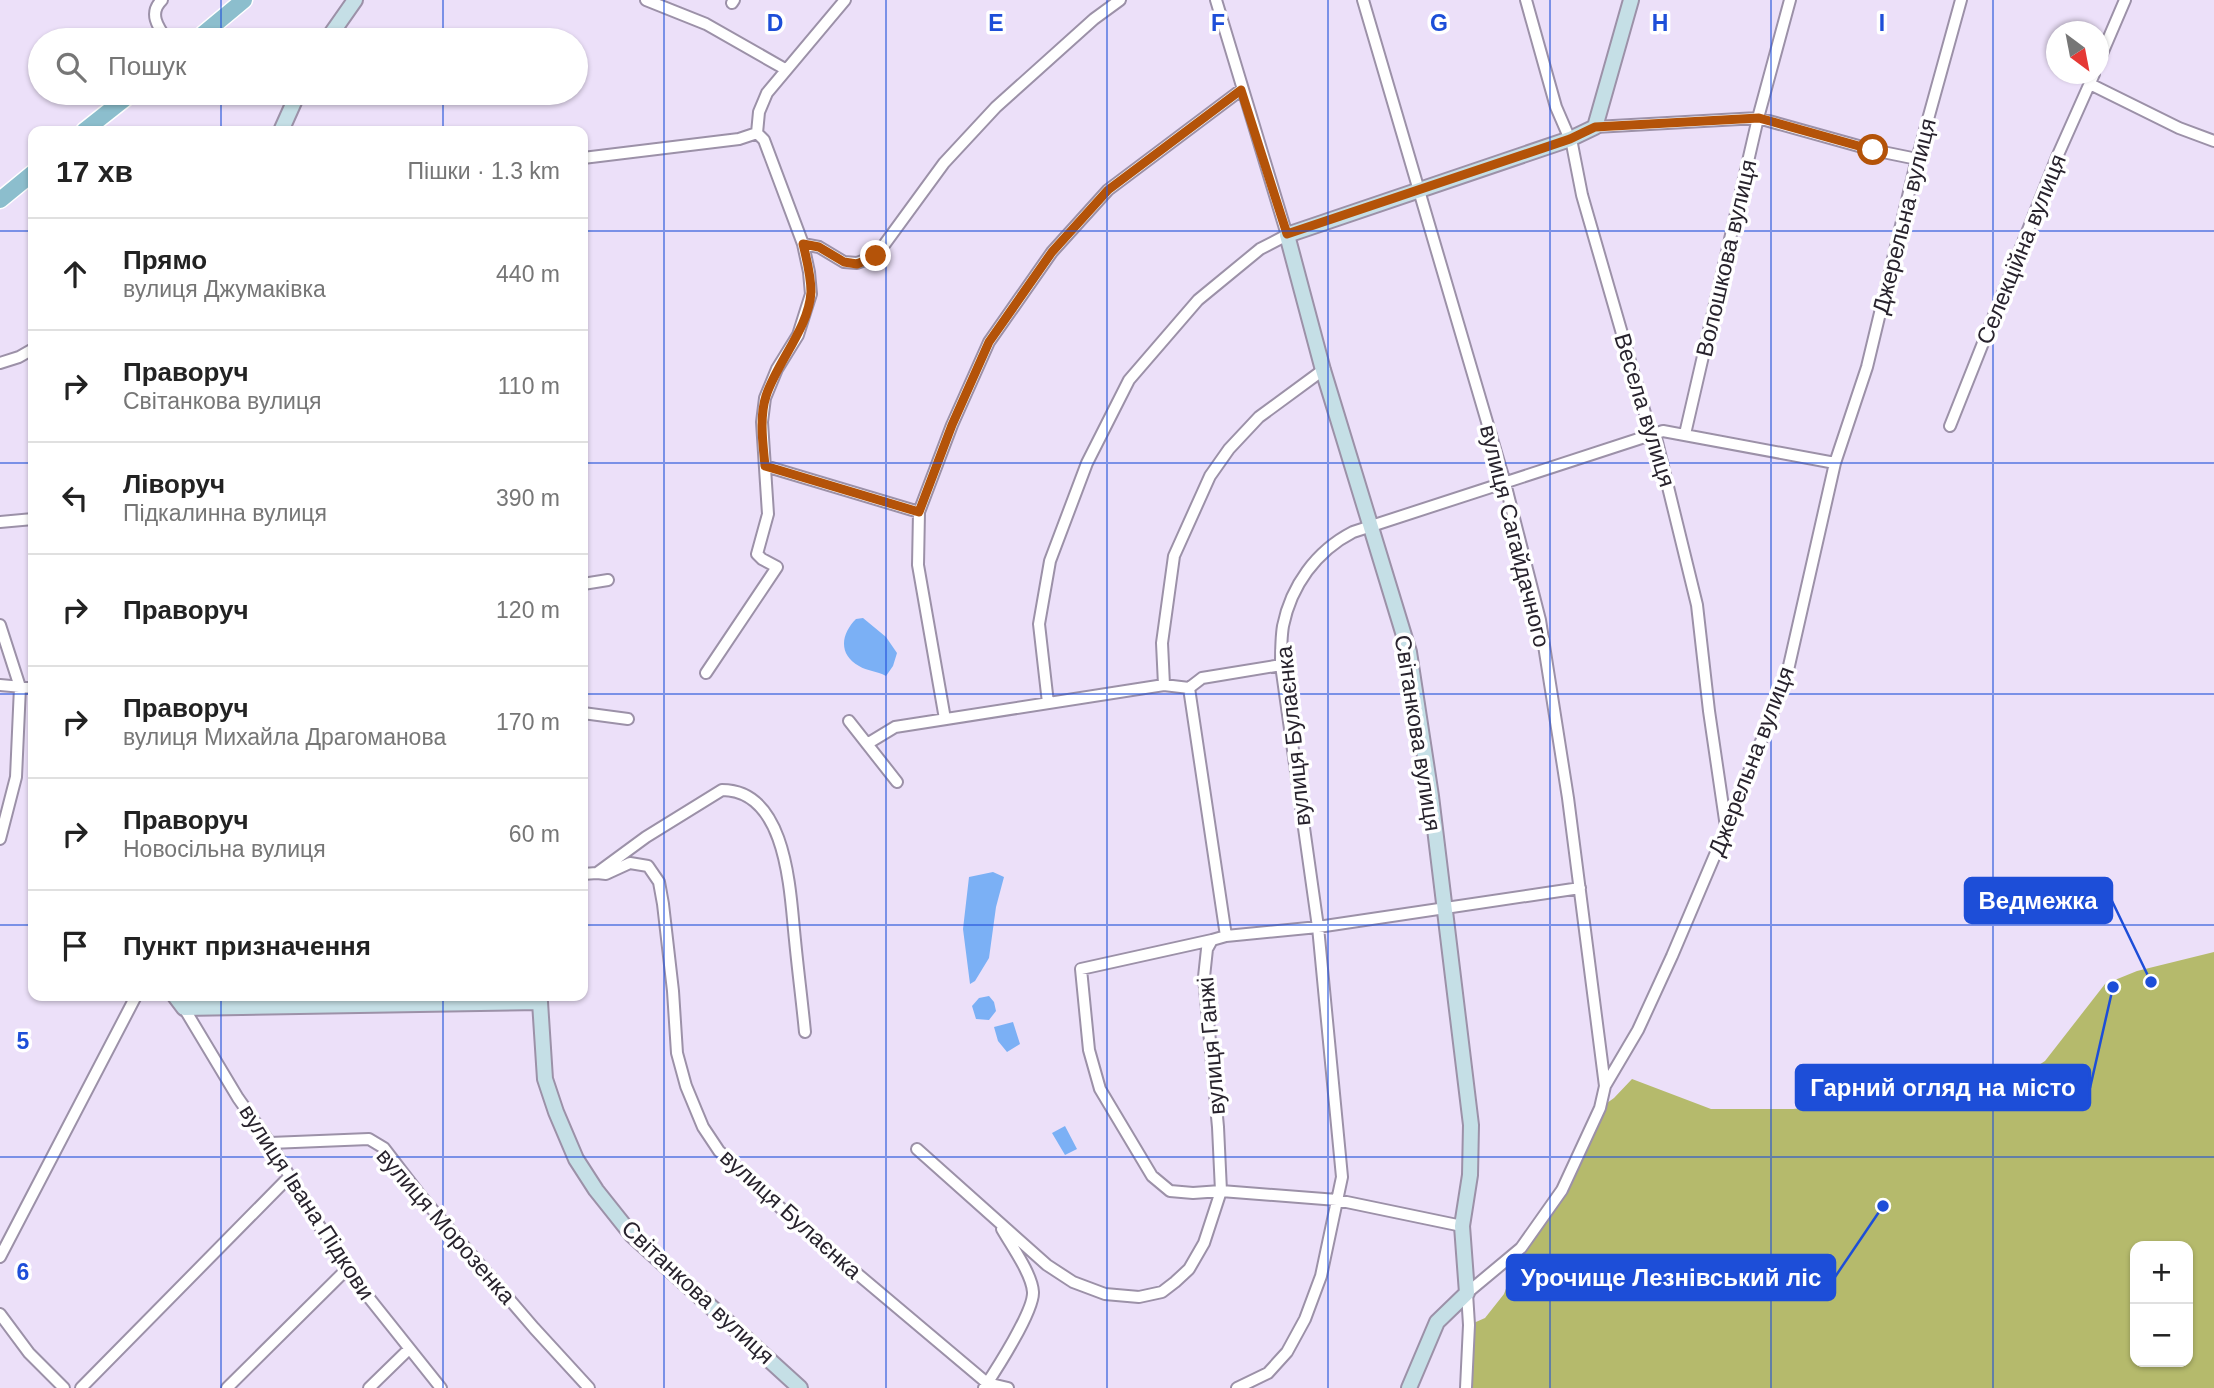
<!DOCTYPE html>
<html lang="uk">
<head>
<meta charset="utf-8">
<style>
  body { margin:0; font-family:Helvetica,sans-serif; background:#f6f6f6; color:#222 }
  .controls { position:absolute; right:21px; bottom:21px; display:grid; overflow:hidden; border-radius:14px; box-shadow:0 2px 5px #0004 }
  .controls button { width:63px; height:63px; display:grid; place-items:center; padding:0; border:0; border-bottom:2px solid #e0e0e0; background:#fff; color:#222; font:35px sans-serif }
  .compass { position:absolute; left:2046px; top:21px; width:63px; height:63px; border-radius:50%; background:#fff; box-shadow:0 2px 5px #0004; rotate:148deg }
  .stop { position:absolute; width:21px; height:21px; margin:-16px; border:5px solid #b45309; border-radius:50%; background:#fff }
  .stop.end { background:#b45309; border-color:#fff; box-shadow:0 2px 7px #0008 }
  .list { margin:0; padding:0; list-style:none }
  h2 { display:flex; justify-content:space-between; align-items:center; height:91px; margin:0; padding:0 28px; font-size:30px }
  h2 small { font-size:23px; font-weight:400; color:#767676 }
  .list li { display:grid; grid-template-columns:46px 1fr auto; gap:21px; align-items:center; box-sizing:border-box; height:112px; padding:0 28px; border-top:2px solid #e0e0e0 }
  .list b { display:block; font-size:26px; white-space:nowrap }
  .list p { margin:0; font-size:23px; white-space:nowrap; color:#767676 }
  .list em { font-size:23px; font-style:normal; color:#767676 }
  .icon { flex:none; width:38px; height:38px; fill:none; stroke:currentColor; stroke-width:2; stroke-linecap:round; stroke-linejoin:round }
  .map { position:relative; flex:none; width:2214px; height:1388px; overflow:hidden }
  .search { position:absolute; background:#fff; box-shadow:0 2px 5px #0004; left:28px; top:28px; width:560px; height:77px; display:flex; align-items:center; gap:18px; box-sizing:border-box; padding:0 24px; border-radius:38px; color:#767676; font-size:26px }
  .panel { position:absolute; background:#fff; box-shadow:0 2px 5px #0004; left:28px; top:126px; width:560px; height:875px; border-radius:14px }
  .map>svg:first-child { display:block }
  .green { fill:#b5ba6c; fill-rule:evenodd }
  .water { fill:#7bb0f5 }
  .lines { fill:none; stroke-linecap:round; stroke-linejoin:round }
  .street-casing { stroke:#9c91a8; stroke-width:14 }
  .secondary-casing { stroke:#9c91a8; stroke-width:18 }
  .primary-casing { stroke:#fff; stroke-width:19 }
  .street { stroke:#fff; stroke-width:10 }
  .secondary { stroke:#c5dfe6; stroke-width:14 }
  .primary { stroke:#8cbecd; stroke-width:16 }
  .route { stroke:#b45309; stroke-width:9 }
  .grid { fill:none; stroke:#1d4ed8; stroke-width:2; stroke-opacity:0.55 }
  .labels { text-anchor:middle; stroke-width:7; stroke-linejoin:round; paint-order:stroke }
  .street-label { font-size:23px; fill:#28232d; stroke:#fff }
  .grid-label { font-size:23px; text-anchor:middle; font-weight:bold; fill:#1d4ed8; stroke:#fff; stroke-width:7; stroke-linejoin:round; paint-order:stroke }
  .leader { fill:none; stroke:#1d4ed8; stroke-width:2.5 }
  .callout-dot { fill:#1d4ed8; stroke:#fff; stroke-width:2.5 }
  .callout { fill:#1d4ed8; stroke:#1d4ed8; stroke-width:2.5 }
  .callout-label { font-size:24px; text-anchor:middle; font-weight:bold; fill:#fff }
</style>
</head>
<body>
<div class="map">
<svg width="2214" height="1388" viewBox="0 0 2214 1388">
  <rect width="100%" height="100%" fill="#ece0f9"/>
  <path class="green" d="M2214 952V1388H1466L1469 1325 1485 1318 1504 1294 1521 1248 1541 1223 1600 1108 1614 1098 1632 1079 1711 1109H1793L1851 1104 1923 1087 2007 1086 2045 1061 2105 984 2137 971ZM2135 1246H2188V1362H2135Z"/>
  <path class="water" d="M863 618 886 637 897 653 893 666 886 676C877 671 867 671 859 666 838 654 841 634 856 619Z
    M993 872 1004 877 996 907 989 958 975 981 970 984 963 929 969 877Z
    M989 996 994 1002 996 1011 989 1020 976 1019 972 1006 979 998Z
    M1013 1022 1020 1044 1007 1052 998 1041 994 1027Z
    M1065 1126 1077 1149 1065 1155 1052 1133Z"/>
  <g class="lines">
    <defs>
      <path id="street" d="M162 0C148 13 158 27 167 40
        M646 0 706 24 785 69
        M1363 0 1505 483 1540 620 1568 798 1605 1086
        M1526 0 1556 107 1572 144 1582 195 1651 434 1657 442 1697 605 1709 711 1726 827
        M732 3 734 0
        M2098 63 2125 0
        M2090 84 2179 128 2214 141
        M1595 127 1758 118 1873 150 1917 159
        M757 133 759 112 767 93 845 0
        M583 158 739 139 757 133
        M803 244 819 247 844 262 857 263 876 256 944 163 996 107 1094 19 1120 0
        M0 363 19 357 33 349
        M1950 426 2057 157 2094 74
        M1685 434 1758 118 1790 0
        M765 466 919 512
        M0 522 33 519
        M583 584 608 580
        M0 625 20 687 16 777 0 839
        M706 673 777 567 762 559 757 554 768 514 762 422 765 398 777 369 798 335 811 294 809 272 803 244 764 140 757 133
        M0 685 33 688
        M1189 688 1202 678 1281 665
        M1048 703 1039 624 1050 561 1087 463 1129 380 1198 300 1260 249 1287 235 1216 0
        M583 713 628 719
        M945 719 918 565 919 512 952 425 989 342 1052 252 1108 190 1241 90
        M849 721 897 782
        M867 744 895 727 1164 685
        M597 873 606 874 630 863 648 866 659 882 663 904 673 991 677 1053 686 1086 703 1127 719 1151 797 1223 987 1383 1008 1388
        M583 874 597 873 646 837 722 790C788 790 790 894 795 940 798 971 802 1001 805 1032
        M1226 936 1318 927 1580 888
        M1212 940 1081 969 1089 1050 1100 1089 1152 1176 1170 1191 1193 1193 1221 1191 1337 1200 1462 1226
        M184 1008 238 1098 270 1143 314 1218 366 1294 441 1388
        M270 1143 369 1139 384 1148 420 1195 534 1328 589 1388
        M917 1149 1047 1265 1073 1282 1105 1294 1139 1297 1162 1292 1175 1282 1189 1269 1204 1243 1221 1191 1218 1127 1204 977 1207 949 1212 940 1226 936 1189 688 1164 685 1162 643 1174 556 1210 476 1229 449 1259 417 1323 370
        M0 1257 136 996
        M0 1314 29 1353 64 1388
        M81 1388 289 1177
        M227 1388 348 1268
        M369 1388 408 1350
        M984 1388C996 1370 1034 1311 1033 1292 1032 1274 1011 1245 1002 1229
        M1237 1388 1268 1373 1287 1352 1305 1319 1321 1276 1342 1177 1318 927 1281 665C1281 652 1281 638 1283 626 1291 586 1316 551 1353 532L1663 431 1835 463
        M1466 1388 1469 1325 1467 1293 1521 1248 1562 1190 1600 1108 1605 1086 1638 1030 1672 956 1726 829 1786 679 1835 463 1867 367 1917 159 1961 0"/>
      <path id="secondary" d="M327 40 355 0
        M281 131 298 93
        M175 996 184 1008 540 1002 545 1079 556 1112 576 1159 596 1190 631 1234 800 1388
        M1409 1388 1437 1322 1467 1293 1462 1226 1470 1175 1471 1125 1431 796 1409 652 1323 370 1287 235 1570 139 1595 127 1631 0"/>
      <path id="primary" d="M196 40 244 0
        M84 131 132 93
        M0 200 33 173"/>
    </defs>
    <use href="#street" class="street-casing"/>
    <use href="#secondary" class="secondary-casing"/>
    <use href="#primary" class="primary-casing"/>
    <use href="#street" class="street"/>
    <use href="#secondary" class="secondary"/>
    <use href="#primary" class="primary"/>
  </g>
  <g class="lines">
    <path class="route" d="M876 256 857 264 844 262 819 247 803 244C807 260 811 276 811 292 809 328 777 362 766 396 759 418 763 444 765 466L919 512 952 425 989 342 1052 252 1108 190 1241 90 1287 234 1570 139 1595 127 1759 118 1873 150"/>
  </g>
  <path class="grid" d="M221 0V40M443 0V40M664 0V1388M886 0V1388M1107 0V1388M1328 0V1388M1550 0V1388M1771 0V1388M1993 0V1388M221 93V131M443 93V131M0 231H33M583 231H2214M0 463H33M583 463H2214M0 694H33M583 694H2214M0 925H33M583 925H2214M221 996V1388M443 996V1388M0 1157H2214"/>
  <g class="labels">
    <g class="street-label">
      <text transform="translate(1904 216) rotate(-76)" y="8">Джерельна вулиця</text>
      <text transform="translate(2021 249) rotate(-68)" y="8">Селекційна вулиця</text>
      <text transform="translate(1726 258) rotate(-77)" y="8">Волошкова вулиця</text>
      <text transform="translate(1645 410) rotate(73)" y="8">Весела вулиця</text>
      <text transform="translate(1515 536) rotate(76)" y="8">вулиця Сагайдачного</text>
      <text transform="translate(1418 733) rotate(81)" y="8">Світанкова вулиця</text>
      <text transform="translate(1293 736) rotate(-96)" y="8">вулиця Булаєнка</text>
      <text transform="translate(1751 761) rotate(-69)" y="8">Джерельна вулиця</text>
      <text transform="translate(1211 1046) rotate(-95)" y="8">вулиця Ганжі</text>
      <text transform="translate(307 1202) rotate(57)" y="8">вулиця Івана Підкови</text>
      <text transform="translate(791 1214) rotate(42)" y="8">вулиця Булаєнка</text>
      <text transform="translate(446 1226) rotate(49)" y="8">вулиця Морозенка</text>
      <text transform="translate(698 1292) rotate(43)" y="8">Світанкова вулиця</text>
    </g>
  </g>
  <g class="grid-label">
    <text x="775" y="31">D</text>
    <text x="996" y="31">E</text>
    <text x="1218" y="31">F</text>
    <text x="1439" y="31">G</text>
    <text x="1660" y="31">H</text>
    <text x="1882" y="31">I</text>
    <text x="23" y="1049">5</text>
    <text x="23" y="1280">6</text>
  </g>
  <path class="leader" d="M2151 982L2112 901M2113 987L2090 1088M1883 1206L1835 1277"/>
  <g class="callout-dot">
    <circle cx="2151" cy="982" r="7"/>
    <circle cx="2113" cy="987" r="7"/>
    <circle cx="1883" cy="1206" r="7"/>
  </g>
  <g class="callout">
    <rect x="1965" y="878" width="147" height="45" rx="7"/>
    <rect x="1796" y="1065" width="294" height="45" rx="7"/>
    <rect x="1507" y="1255" width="328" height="45" rx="7"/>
  </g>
  <g class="callout-label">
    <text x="2038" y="909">Ведмежка</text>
    <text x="1943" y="1096">Гарний огляд на місто</text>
    <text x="1671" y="1286">Урочище Лезнівський ліс</text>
  </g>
</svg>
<div class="controls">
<button>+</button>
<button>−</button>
</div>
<svg class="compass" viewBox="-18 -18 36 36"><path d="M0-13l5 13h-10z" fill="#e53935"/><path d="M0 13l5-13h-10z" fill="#767676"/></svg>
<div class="stop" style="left:1873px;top:150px"></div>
<div class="stop end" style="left:876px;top:256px"></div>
<div class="search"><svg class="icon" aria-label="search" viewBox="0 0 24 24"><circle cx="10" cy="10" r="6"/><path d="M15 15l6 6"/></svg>Пошук</div>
<section class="panel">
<h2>17 хв<small>Пішки · 1.3 km</small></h2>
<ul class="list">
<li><svg class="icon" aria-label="ahead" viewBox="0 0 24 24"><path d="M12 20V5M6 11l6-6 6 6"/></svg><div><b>Прямо</b><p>вулиця Джумаківка</p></div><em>440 m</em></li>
<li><svg class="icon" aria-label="right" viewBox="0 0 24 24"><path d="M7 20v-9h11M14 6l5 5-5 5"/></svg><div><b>Праворуч</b><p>Світанкова вулиця</p></div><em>110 m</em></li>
<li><svg class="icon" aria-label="left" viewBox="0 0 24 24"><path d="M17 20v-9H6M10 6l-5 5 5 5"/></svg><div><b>Ліворуч</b><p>Підкалинна вулиця</p></div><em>390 m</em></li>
<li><svg class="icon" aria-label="right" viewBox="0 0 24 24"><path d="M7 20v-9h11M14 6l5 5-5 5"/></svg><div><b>Праворуч</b></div><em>120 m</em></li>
<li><svg class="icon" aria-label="right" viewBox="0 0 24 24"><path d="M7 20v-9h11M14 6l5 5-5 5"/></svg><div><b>Праворуч</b><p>вулиця Михайла Драгоманова</p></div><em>170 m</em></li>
<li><svg class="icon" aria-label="right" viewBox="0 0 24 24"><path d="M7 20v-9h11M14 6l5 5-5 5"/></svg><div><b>Праворуч</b><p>Новосільна вулиця</p></div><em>60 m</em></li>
<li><svg class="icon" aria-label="arrive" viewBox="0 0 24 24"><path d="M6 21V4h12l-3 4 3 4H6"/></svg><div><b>Пункт призначення</b></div></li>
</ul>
</section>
</div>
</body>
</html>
